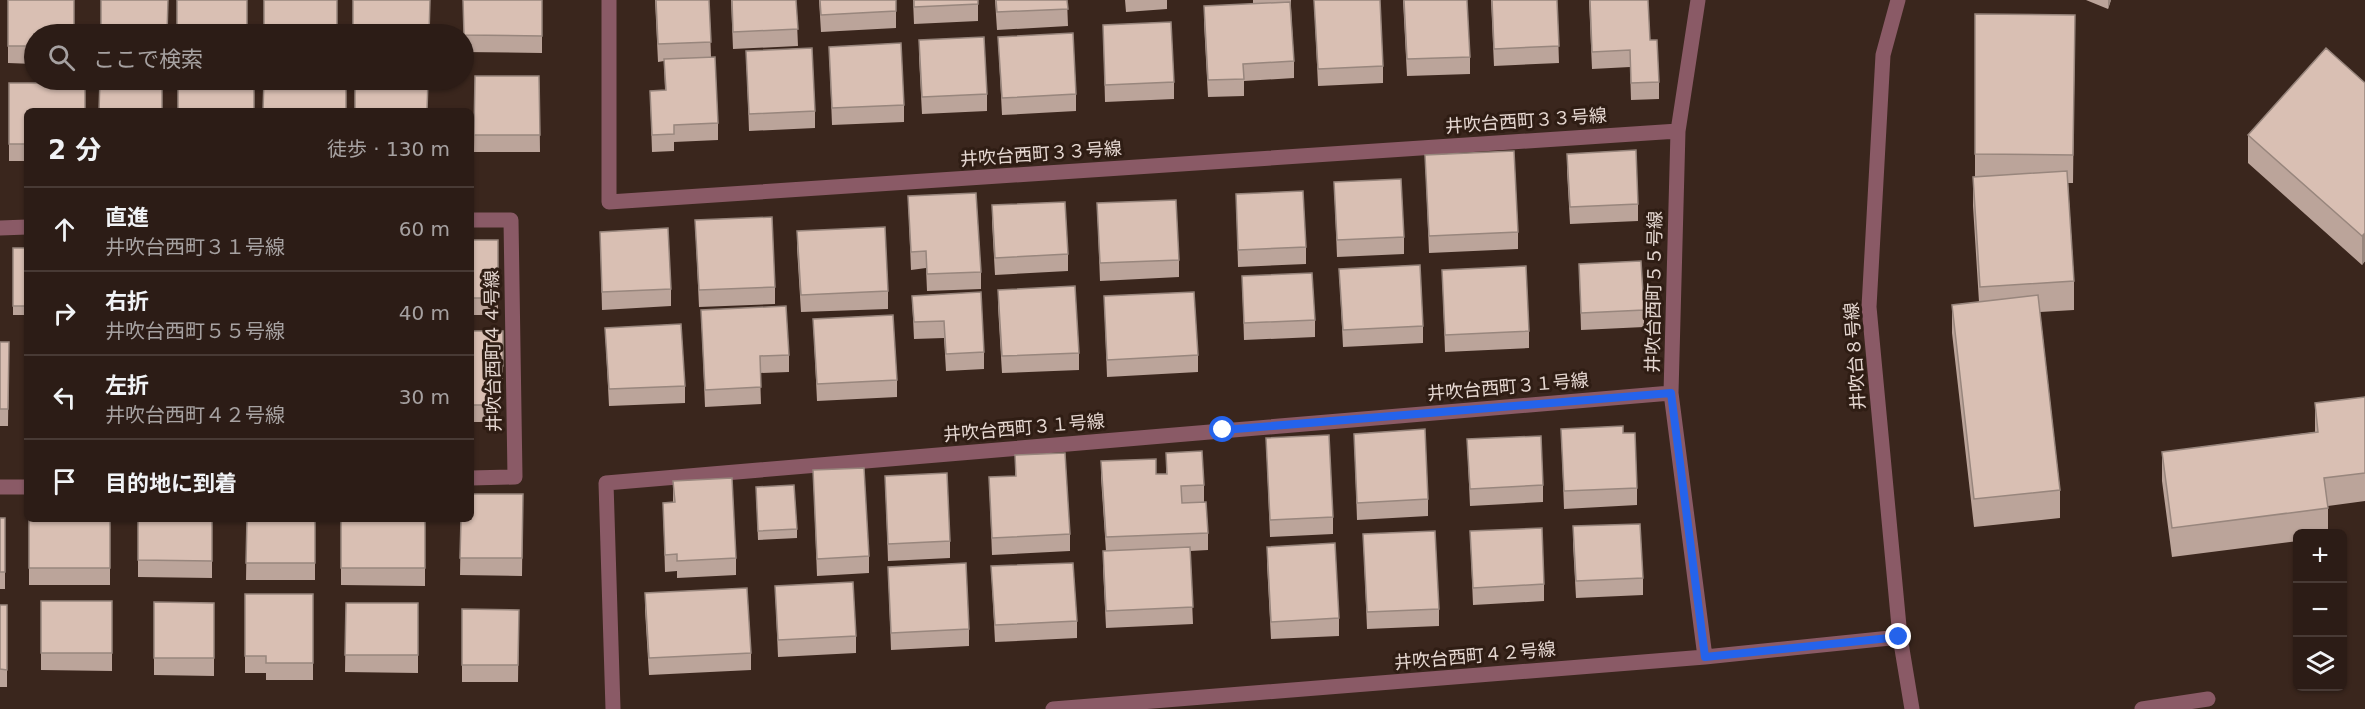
<!DOCTYPE html>
<html lang="ja">
<head>
<meta charset="utf-8">
<style>
  body { margin:0; font-family:"DejaVu Sans","Noto Sans JP",sans-serif; background:#34251f; color:#f1f3f6 }
  .controls { position:absolute; right:18px; bottom:18px; display:grid; overflow:hidden; border-radius:9px; box-shadow:0 2px 4px #0004 }
  .controls button { width:54px; height:54px; display:grid; place-items:center; padding:0; border:0; border-bottom:2px solid #483a35; background:#2c1c16; color:#f1f3f6; font:30px sans-serif }
  .stop { position:absolute; width:18px; height:18px; margin:-14px; border:4px solid #2563eb; border-radius:50%; background:#fff }
  .stop.end { background:#2563eb; border-color:#fff; box-shadow:0 2px 6px #0008 }
  .list { margin:0; padding:0; list-style:none }
  h2 { display:flex; justify-content:space-between; align-items:center; height:78px; margin:0; padding:0 24px; font-size:26px }
  h2 small { font-size:20px; font-weight:400; color:#a6a1a1 }
  .list li { display:grid; grid-template-columns:39px 1fr auto; gap:18px; align-items:center; box-sizing:border-box; height:84px; padding:0 24px; border-top:2px solid #483a35 }
  .list b { display:block; font-size:22px; white-space:nowrap }
  .list p { margin:0; font-size:20px; white-space:nowrap; color:#a6a1a1 }
  .list em { font-size:20px; font-style:normal; color:#a6a1a1 }
  .icon { flex:none; width:33px; height:33px; fill:none; stroke:currentColor; stroke-width:2; stroke-linecap:round; stroke-linejoin:round }
  .map { position:relative; flex:none; width:2365px; height:709px; overflow:hidden }
  .search { position:absolute; background:#2c1c16; box-shadow:0 2px 4px #0004; left:24px; top:24px; width:450px; height:66px; display:flex; align-items:center; gap:15px; box-sizing:border-box; padding:0 21px; border-radius:33px; color:#a6a1a1; font-size:22px }
  .panel { position:absolute; background:#2c1c16; box-shadow:0 2px 4px #0004; left:24px; top:108px; width:450px; height:414px; border-radius:9px }
  .map>svg:first-child { display:block }
  .lines { fill:none; stroke-linecap:round; stroke-linejoin:round }
  .minor { stroke:#8a5a66; stroke-width:15 }
  .wall { fill:#bba49a }
  .shaded-wall { fill:#98867d }
  .building { fill:#d9bfb3; stroke:#98867d; stroke-width:1.5 }
  .route { stroke:#2563eb; stroke-width:8 }
  .labels { text-anchor:middle; stroke-width:6; stroke-linejoin:round; paint-order:stroke }
  .street-label { font-size:18px; fill:#e6d8d2; stroke:#2f1d14 }
</style>
</head>
<body>
<div class="map">
<svg width="2365" height="709" viewBox="0 0 2365 709">
  <rect width="100%" height="100%" fill="#3a261d"/>
  <g class="lines">
    <path class="minor" d="M609 0V202L1678 131
      M1698 0 1678 131 1671 393 1705 657
      M1898 0 1883 55 1869 307 1900 637 1912 709
      M471 220H511L515 477 471 478
      M0 228 27 227
      M0 487H27
      M613 709 606 483 1671 393
      M1053 709 1705 657 1900 637
      M2142 709 2208 699"/>
  </g>
  <path class="wall" d="M8 0 34 34V64L8 63Z
    M353 0H430L429 34H353Z
    M542 0V53L464 52V34Z
    M655 0H709L711 57 718 123V140L674 142V151L652 152 650 91 665 90 664 61 658 62Z
    M731 0H796L798 46 733 49Z
    M819 0H896V28L821 32Z
    M913 0H978V21L914 24Z
    M995 0H1067L1068 26 997 30Z
    M1125 0H1167V9L1126 12Z
    M1253 0H1291V8L1294 61V78L1244 81V96L1208 97 1204 23V6L1253 4Z
    M1314 0 1383 66V83L1318 86Z
    M1403 0 1470 57V74L1407 76Z
    M1491 0H1557L1559 63 1494 66Z
    M1589 0 1650 40 1659 82V99L1631 100 1630 67 1592 69Z
    M2086 0H2111L2108 9Z
    M1975 14 2075 15 2073 183H2068L2074 281V310L2040 312 2060 490V518L1974 527 1952 333V305L1979 302 1973 206V177H1975Z
    M1103 25 1174 82V99L1105 102Z
    M998 37 1076 94V111L1002 115Z
    M919 40 987 94V111L922 114 919 57Z
    M829 47 904 105V122L832 125Z
    M746 51 815 111V128L749 131Z
    M475 76H539L540 152H474Z
    M9 83 27 111V161H9Z
    M2365 83V261L2362 265 2248 163V135Z
    M1567 154 1638 204V221L1570 224 1567 171Z
    M1425 155 1518 232V249L1429 253Z
    M1334 182 1404 237V254L1337 257Z
    M1236 194 1306 247V264L1238 267Z
    M908 196 981 272V289L927 291 926 268 911 270Z
    M1097 203 1179 260V277L1100 281Z
    M992 205 1068 254V271L995 275 992 222Z
    M695 220 775 287V304L699 307Z
    M797 231 888 291V309L801 312 797 248Z
    M600 232 671 289V306L602 310Z
    M471 240H498V315H471Z
    M13 248H27V315H13Z
    M1579 264 1644 310V327L1581 330Z
    M1339 269 1423 326V343L1343 347Z
    M1442 270 1529 331V348L1445 352Z
    M1242 276 1315 320V337L1244 340Z
    M998 290 1079 353V370L1002 373 998 307Z
    M912 296 984 352V369L946 371 944 338 914 339Z
    M1104 296 1198 355V372L1107 377Z
    M701 310 789 355V372L760 373 761 404 705 407Z
    M813 319 897 380V397L817 401Z
    M605 328 685 386V403L609 406Z
    M471 331H503V383H493V422H471Z
    M0 342H9L8 426H0Z
    M2365 397V501L2328 506V534H2298V541L2172 557 2162 481V452L2315 432V403Z
    M1561 429 1623 433 1637 488V505L1564 509Z
    M1354 434 1428 499V516L1357 520Z
    M1266 438 1333 517V534L1270 537Z
    M1467 439 1543 485V502L1470 506Z
    M1166 453 1204 485V502L1208 533V550L1190 551 1193 624 1106 628 1103 568V551H1106L1101 478V461L1156 474H1166Z
    M1015 455 1070 534V551L992 555 989 477 1015 476Z
    M813 470 869 556V573L817 576Z
    M885 476 950 541V558L888 561Z
    M673 481 736 558V575L677 578V571L665 572 663 503 673 502Z
    M756 487 797 529V538L758 540Z
    M523 494 522 576 460 575 461 519Z
    M0 518H5V589H0Z
    M29 519H110V585H29Z
    M138 519H212V578L138 577Z
    M247 519H315V580H246Z
    M341 519H425V586L341 585Z
    M1573 526 1643 578V595L1576 598 1573 544Z
    M1470 531 1544 584V601L1473 605Z
    M1363 534 1439 609V626L1367 629Z
    M1267 547 1339 618V636L1271 639 1267 564Z
    M991 566 1077 621V638L995 642Z
    M888 567 969 629V646L891 650Z
    M775 586 856 636V653L778 657Z
    M645 593 751 653V670L649 675 645 610Z
    M245 594H313V680H266V673H245Z
    M41 601H112V671L41 670Z
    M154 602 214 603V676L154 675Z
    M346 603H418V673L345 672Z
    M0 605H7V687H0Z
    M462 609 519 610 518 682H462Z"/>
  <path class="shaded-wall" d="M2108 0H2111L2108 9Z
    M2365 233V261L2362 265V236Z"/>
  <path class="building" d="M8 0H74V34H34V46H8Z
    M101 0H168L167 34H101Z
    M177 0H247V34H177Z
    M264 0H337V34H264Z
    M353 0H430L429 34 353 33Z
    M463 0H542V36L464 35Z
    M656 0H709L711 42 658 44Z
    M732 0H796L798 29 733 32Z
    M820 0H896V11L821 15Z
    M914 0H978V4L914 7Z
    M996 0H1067L1068 9 997 12Z
    M1314 0H1380L1383 66 1318 69Z
    M1404 0H1467L1470 57 1407 59Z
    M1492 0H1557L1559 46 1494 49Z
    M1590 0H1648L1650 40H1657L1659 82 1631 83 1630 50 1592 52Z
    M1290 2 1294 61 1243 64 1244 79 1208 80 1204 6Z
    M1975 14 2075 15 2073 155 1975 154Z
    M1171 22 1174 82 1105 85 1103 25Z
    M1073 33 1076 94 1002 98 998 37Z
    M984 37 987 94 922 97 919 40Z
    M901 43 904 105 832 108 829 47Z
    M812 48 815 111 749 114 746 51Z
    M2326 48 2365 83V233L2362 236 2248 135Z
    M715 57 718 123 674 125V134L652 135 650 91 666 90 664 59Z
    M475 76H539L540 135H474Z
    M100 80H162V111H99Z
    M178 80H254V111H178Z
    M264 80H346V111H263Z
    M355 80H428L427 111H355Z
    M9 83H85V111H27V144H9Z
    M1636 150 1638 204 1570 207 1567 154Z
    M1514 151 1518 232 1429 236 1425 155Z
    M2067 171 2074 281 1980 287 1973 177Z
    M1401 179 1404 237 1337 240 1334 182Z
    M1303 191 1306 247 1238 250 1236 194Z
    M976 193 981 272 927 274 926 251 911 252 908 196Z
    M1176 200 1179 260 1100 263 1097 203Z
    M1065 202 1068 254 995 258 992 205Z
    M772 217 775 287 699 290 695 220Z
    M885 227 888 291 801 295 797 231Z
    M668 228 671 289 602 292 600 232Z
    M471 240H498V298H471Z
    M13 248H27V306H13Z
    M1641 261 1644 310 1581 313 1579 264Z
    M1420 265 1423 326 1343 330 1339 269Z
    M1526 266 1529 331 1445 335 1442 270Z
    M1312 273 1315 320 1244 323 1242 276Z
    M1075 286 1079 353 1002 356 998 290Z
    M981 292 984 352 946 354 944 321 914 322 912 296Z
    M1194 292 1198 355 1107 360 1104 296Z
    M2038 295 2060 490 1974 499 1952 305Z
    M786 306 789 355 760 356 761 387 705 390 701 310Z
    M893 315 897 380 817 384 813 319Z
    M681 324 685 386 609 389 605 328Z
    M471 331H503V366H493V405H471Z
    M0 342H9L8 409H0Z
    M2365 397V473L2324 478 2328 508 2172 528 2162 452 2318 432 2315 403Z
    M1623 426V433H1635L1637 488 1564 491 1561 429Z
    M1425 429 1428 499 1357 503 1354 434Z
    M1329 435 1333 517 1270 520 1266 438Z
    M1541 436 1543 485 1470 489 1467 439Z
    M1202 451 1204 485 1181 486 1182 503 1206 502 1208 533 1106 537 1101 461 1156 459V474H1167L1166 453Z
    M1065 453 1070 534 992 538 989 477 1016 476 1015 455Z
    M864 468 869 556 817 559 813 470Z
    M947 473 950 541 888 544 885 476Z
    M732 478 736 558 677 561V554L665 555 663 503 675 502 673 481Z
    M794 485 797 529 758 531 756 487Z
    M471 494H523L522 558H460L461 519H471Z
    M0 518H5V572H0Z
    M29 519H110V568H29Z
    M138 519H212V561L138 560Z
    M247 519H315V563H246Z
    M341 519H425V568H341Z
    M1640 524 1643 578 1576 581 1573 526Z
    M1542 528 1544 584 1473 588 1470 531Z
    M1435 531 1439 609 1367 612 1363 534Z
    M1335 543 1339 618 1271 622 1267 547Z
    M1190 547 1193 607 1106 611 1103 551Z
    M966 563 969 629 891 633 888 567Z
    M1073 563 1077 621 995 625 991 566Z
    M853 582 856 636 778 640 775 586Z
    M747 588 751 653 649 658 645 593Z
    M245 594H313V663H266V656H245Z
    M41 601H112V653H41Z
    M154 602 214 603V658H154Z
    M346 603H418V655H345Z
    M0 605H7V670L0 669Z
    M462 609 519 610 518 665H462Z"/>
  <g class="lines">
    <path class="route" d="M1223 430 1671 393 1705 657 1899 637"/>
  </g>
  <g class="labels">
    <g class="street-label">
      <text transform="translate(1526 121) rotate(-4)" y="6">井吹台西町３３号線</text>
      <text transform="translate(1041 154) rotate(-4)" y="6">井吹台西町３３号線</text>
      <text transform="translate(1654 292) rotate(-89)" y="6">井吹台西町５５号線</text>
      <text transform="translate(493 351) rotate(-91)" y="6">井吹台西町４４号線</text>
      <text transform="translate(1855 356) rotate(-94)" y="6">井吹台８号線</text>
      <text transform="translate(1508 387) rotate(-5)" y="6">井吹台西町３１号線</text>
      <text transform="translate(1024 428) rotate(-5)" y="6">井吹台西町３１号線</text>
      <text transform="translate(1475 656) rotate(-5)" y="6">井吹台西町４２号線</text>
    </g>
  </g>
</svg>
<div class="controls">
<button>+</button>
<button>−</button>
<button><svg class="icon" aria-label="layers" viewBox="0 0 24 24"><path d="M12 4l9 5-9 5-9-5zM3 14l9 5 9-5"/></svg></button>
</div>
<div class="stop" style="left:1223px;top:430px"></div>
<div class="stop end" style="left:1899px;top:637px"></div>
<div class="search"><svg class="icon" aria-label="search" viewBox="0 0 24 24"><circle cx="10" cy="10" r="6"/><path d="M15 15l6 6"/></svg>ここで検索</div>
<section class="panel">
<h2>2 分<small>徒歩 · 130 m</small></h2>
<ul class="list">
<li><svg class="icon" aria-label="ahead" viewBox="0 0 24 24"><path d="M12 20V5M6 11l6-6 6 6"/></svg><div><b>直進</b><p>井吹台西町３１号線</p></div><em>60 m</em></li>
<li><svg class="icon" aria-label="right" viewBox="0 0 24 24"><path d="M7 20v-9h11M14 6l5 5-5 5"/></svg><div><b>右折</b><p>井吹台西町５５号線</p></div><em>40 m</em></li>
<li><svg class="icon" aria-label="left" viewBox="0 0 24 24"><path d="M17 20v-9H6M10 6l-5 5 5 5"/></svg><div><b>左折</b><p>井吹台西町４２号線</p></div><em>30 m</em></li>
<li><svg class="icon" aria-label="arrive" viewBox="0 0 24 24"><path d="M6 21V4h12l-3 4 3 4H6"/></svg><div><b>目的地に到着</b></div></li>
</ul>
</section>
</div>
</body>
</html>
